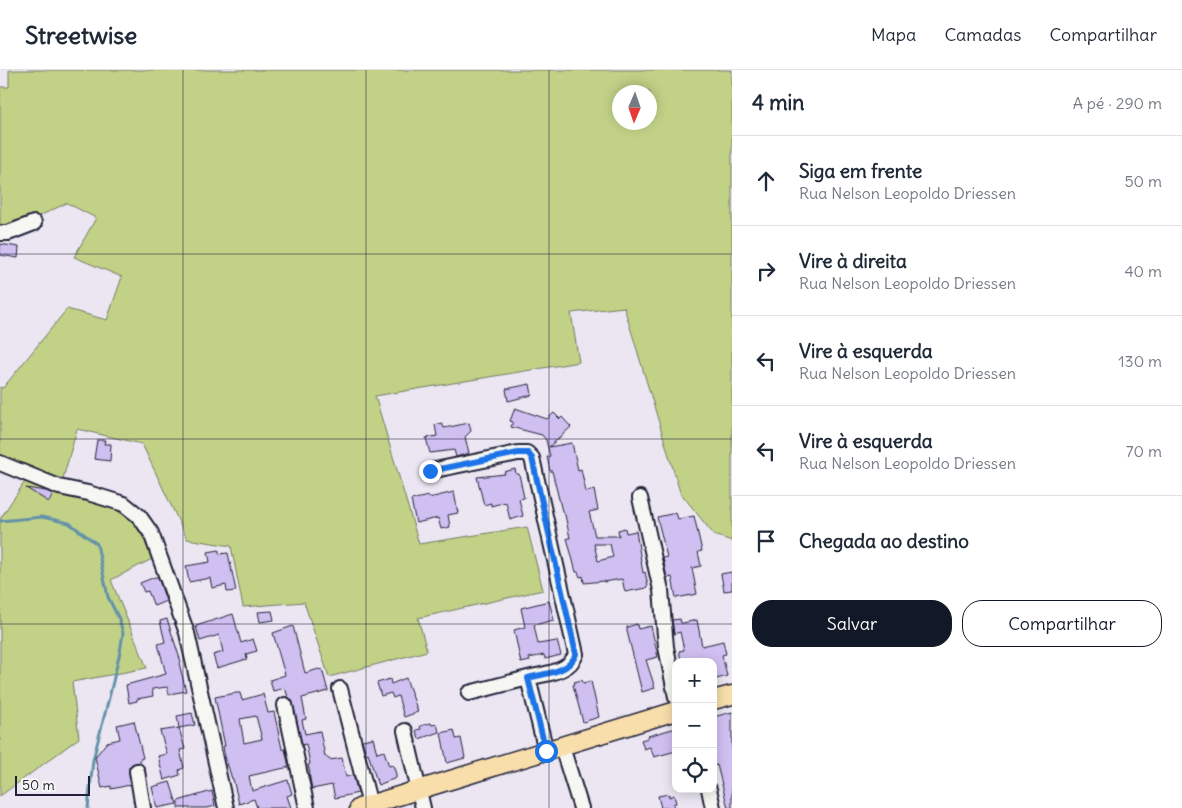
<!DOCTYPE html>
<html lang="pt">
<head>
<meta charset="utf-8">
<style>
  body { margin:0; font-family:Delius,sans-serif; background:#f6f6f7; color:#1f2937 }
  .controls { position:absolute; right:15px; bottom:15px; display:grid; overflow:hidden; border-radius:10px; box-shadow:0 2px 12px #0003 }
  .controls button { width:45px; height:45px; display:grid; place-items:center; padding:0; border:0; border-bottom:1px solid #e0e1e3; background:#fff; color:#1f2937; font:25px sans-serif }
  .compass { position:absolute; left:612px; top:15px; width:45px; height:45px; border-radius:50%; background:#fff; box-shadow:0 2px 12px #0003; rotate:182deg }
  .scale { position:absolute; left:15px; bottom:12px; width:75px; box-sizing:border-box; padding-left:5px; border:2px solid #22223b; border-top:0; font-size:14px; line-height:18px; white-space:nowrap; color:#22223b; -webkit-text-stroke:4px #f6f6f2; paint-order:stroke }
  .stop { position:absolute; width:15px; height:15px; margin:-11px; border:4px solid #1a73e8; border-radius:50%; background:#fff }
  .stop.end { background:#1a73e8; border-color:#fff; box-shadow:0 1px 5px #0008 }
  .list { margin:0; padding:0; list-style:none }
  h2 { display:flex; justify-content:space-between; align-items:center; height:65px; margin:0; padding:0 20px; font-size:21px }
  h2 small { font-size:16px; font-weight:400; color:#747a83 }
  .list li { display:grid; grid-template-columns:32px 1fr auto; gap:15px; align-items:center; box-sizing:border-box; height:90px; padding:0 20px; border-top:1px solid #e0e1e3 }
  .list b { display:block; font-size:19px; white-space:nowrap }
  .list p { margin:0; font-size:16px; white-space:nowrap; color:#747a83 }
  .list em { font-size:16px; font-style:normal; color:#747a83 }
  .actions { display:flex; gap:10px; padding:15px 20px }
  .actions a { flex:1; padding:11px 0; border:1px solid #111827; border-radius:20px; text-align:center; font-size:18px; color:#111827 }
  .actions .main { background:#111827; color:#fff }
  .icon { flex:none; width:28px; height:28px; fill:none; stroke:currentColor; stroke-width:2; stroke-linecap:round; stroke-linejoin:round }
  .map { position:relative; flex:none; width:732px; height:738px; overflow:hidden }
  header { display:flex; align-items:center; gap:30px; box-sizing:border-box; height:70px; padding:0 25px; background:#fff; border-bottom:1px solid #e0e1e3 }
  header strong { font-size:24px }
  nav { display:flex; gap:28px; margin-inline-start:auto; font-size:18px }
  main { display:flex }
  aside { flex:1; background:#fff }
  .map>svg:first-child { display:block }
  .green { fill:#c1d287; stroke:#727a61; fill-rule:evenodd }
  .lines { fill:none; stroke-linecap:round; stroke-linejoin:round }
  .stream { stroke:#6592a9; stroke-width:3 }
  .building { fill:#d0bff1; stroke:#22223b; fill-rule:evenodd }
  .minor-casing { stroke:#22223b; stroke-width:18 }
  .major-casing { stroke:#22223b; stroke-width:21 }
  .minor { stroke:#f6f6f2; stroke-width:14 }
  .major { stroke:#f8deab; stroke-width:18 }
  .route { stroke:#1a73e8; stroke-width:6 }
  .grid { fill:none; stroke:#22223b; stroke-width:1; stroke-opacity:0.55 }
</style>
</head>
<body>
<header>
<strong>Streetwise</strong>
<nav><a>Mapa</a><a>Camadas</a><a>Compartilhar</a></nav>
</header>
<main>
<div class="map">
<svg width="732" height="738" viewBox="0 0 732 738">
  <rect width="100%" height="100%" fill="#ebe6f2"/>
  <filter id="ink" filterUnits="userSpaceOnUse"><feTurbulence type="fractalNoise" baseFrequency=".02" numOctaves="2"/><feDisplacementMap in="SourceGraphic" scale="10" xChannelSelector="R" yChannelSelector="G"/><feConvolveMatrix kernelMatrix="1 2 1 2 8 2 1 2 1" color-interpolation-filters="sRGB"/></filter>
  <g filter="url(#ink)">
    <path class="green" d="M9 0H732V471L714 465 680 422 624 237 571 243 579 292 375 326 419 474 527 457 543 520 418 548 427 581 329 607 304 532 243 537 231 476 187 469 142 374 77 359 62 412 0 388V317L3 318 67 239 107 250 122 207 74 187 96 148 67 133 12 159H0V17H9ZM620 22H650V52H620Z
      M26 410C60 420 106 427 132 452 142 461 147 476 152 489L111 510 147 598 72 612 79 668 0 726V449Z"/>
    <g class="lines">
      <path class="stream" d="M0 451 42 447 69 453 97 474 108 527 119 549 123 563 120 582 110 624 93 690 88 738"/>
    </g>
    <path class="building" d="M0 174 19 177 18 188 0 185Z
      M530 314 532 325 508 331 506 319Z
      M515 338 547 349 554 343 560 349 562 347 571 357 549 377 572 373 578 400 581 399 586 422 594 420 598 440 589 442 595 466H619L618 460 625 458 626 463 636 461 643 503 645 502 648 516 646 518 625 522 622 509 604 512V511L584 513 583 506 580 507 578 502H576L567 468H570L565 445 562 441 552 401H550L547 387 550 386 546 370 542 365 511 357 513 352 510 351ZM594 474H610L613 487 598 491Z
      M442 353 444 358 469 353 471 361 465 367 469 383 456 387 454 380 430 383 426 368 437 366 435 355Z
      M97 370H105L104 374H111L110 391 94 389Z
      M515 399 516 404H519L524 428 519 429 523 446 510 450 506 432 491 436V433L484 435 477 407 505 404 504 402Z
      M26 418 46 421 53 424 49 432Z
      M454 422 458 443 448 445 450 457 441 459 438 448 416 453 411 430 428 426 429 428Z
      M676 443 678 449 694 446 702 481 698 482 701 496 692 498 697 524 676 528 672 507 667 508 663 488 667 487 657 447Z
      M219 480V484L228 483 236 521 227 522 226 515 212 518 210 508 189 512 186 496 210 492 208 482Z
      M732 502V520L724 521 721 504Z
      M155 507H158L166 531 154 536 148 521 144 522 140 513Z
      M549 531 554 550 534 555 538 574 557 571 561 585 545 589 544 585 529 588 530 591 521 593 514 560 525 557 521 538Z
      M272 541 274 550 260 552 258 542Z
      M233 544 241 573 253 569 257 581 246 584 247 589 217 598 213 585 223 582 219 565 200 571 196 556Z
      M167 549 181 592 179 593 186 621 169 624 167 617 152 619 153 626 137 629V631L129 633 126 615 166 604 158 574 165 572 160 551Z
      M680 549 681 553H683L697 550 702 576 723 571 726 584 722 585 727 606 713 610V592H686L685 589 681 590 679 581 684 580 680 562 674 564 672 550Z
      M637 554 638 559 651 556 658 587 646 590 655 618 642 622 627 561V557Z
      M293 556 305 603 319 599 320 600 322 599 328 621 302 628 306 649 302 650 305 664 320 661 325 686 330 690 342 688 346 707 353 705 358 723 335 728 332 715 312 719 309 703H310L308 695 310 694 306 674 302 675 293 633 288 627 285 618 273 621 270 610 285 605 273 563Z
      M406 608 418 642 404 647 398 626 393 628 391 623 381 626 377 613 390 609 391 614Z
      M582 610 583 613 591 611 599 647 583 652 573 615 575 614 574 612Z
      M236 623H240L242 630 263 624 268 643 274 642 282 679H285L289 697 249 706 252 721 288 710 292 724 287 726 291 738H257L254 729 239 734 233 709H232L224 683 223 676H225L215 627ZM256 646 262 669 244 673 240 649Z
      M732 642V738H728L717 695 713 696V647Z
      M192 643 195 655 179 658 177 646Z
      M134 651 143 688 140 689V692L132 694 129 697 130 715 111 719V716L102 718 95 687 107 672 120 669 117 655Z
      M431 653 432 655 437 654 439 662 419 669 416 660 421 659 420 656Z
      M179 658 185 679 180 680 184 698 179 700 180 705 164 710 158 686 167 684 160 661Z
      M676 658V681L654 687 650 677 644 679 641 670 648 668V666Z
      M454 660 456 669 461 668 465 688 447 693 441 663Z
      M373 668 377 683 384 681 389 696 393 695 396 704V708L378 715 368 683 366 684 362 670Z
      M170 712 177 734 157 738 152 717Z
      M212 721 215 736 207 738H178V731Z
      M669 724V727L674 725 676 733 673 734 674 738H661L658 726Z"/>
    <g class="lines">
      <defs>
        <path id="minor" d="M0 163H8L34 153
          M0 393 59 417 88 423 124 434 139 446 151 463 187 563 226 738
          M430 401 518 383H527L532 388 576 584C569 603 546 603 528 608L546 681
          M640 428 661 520 666 577 676 627
          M340 619 370 735
          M469 623 528 608
          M285 635 307 738
          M405 661 423 738
          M562 677 581 738
          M137 701 143 738
          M709 719 713 738"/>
        <path id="major" d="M713 630 732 625
          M359 738 676 641"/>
      </defs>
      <use href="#minor" class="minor-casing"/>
      <use href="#major" class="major-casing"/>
      <use href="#minor" class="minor"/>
      <use href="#major" class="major"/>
    </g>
  </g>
  <g class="lines" filter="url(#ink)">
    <path class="route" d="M430 401 518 383H528L532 388 576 584C569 603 546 603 528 608L546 681"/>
  </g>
  <path class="grid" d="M183 0V738M366 0V738M549 0V738M0 184H732M0 369H732M0 554H732"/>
</svg>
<div class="controls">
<button>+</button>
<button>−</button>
<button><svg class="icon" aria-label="locate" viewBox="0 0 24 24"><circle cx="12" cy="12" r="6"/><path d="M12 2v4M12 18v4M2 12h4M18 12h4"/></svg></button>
</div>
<svg class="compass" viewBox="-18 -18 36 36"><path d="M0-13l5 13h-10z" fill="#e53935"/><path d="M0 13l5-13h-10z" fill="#747a83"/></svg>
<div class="scale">50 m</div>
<div class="stop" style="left:546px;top:681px"></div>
<div class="stop end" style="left:430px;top:401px"></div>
</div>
<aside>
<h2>4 min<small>A pé · 290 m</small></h2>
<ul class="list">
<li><svg class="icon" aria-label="ahead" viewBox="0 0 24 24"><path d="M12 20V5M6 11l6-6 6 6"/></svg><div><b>Siga em frente</b><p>Rua Nelson Leopoldo Driessen</p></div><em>50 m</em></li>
<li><svg class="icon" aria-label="right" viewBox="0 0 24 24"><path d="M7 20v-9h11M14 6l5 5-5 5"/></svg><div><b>Vire à direita</b><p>Rua Nelson Leopoldo Driessen</p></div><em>40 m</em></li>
<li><svg class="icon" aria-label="left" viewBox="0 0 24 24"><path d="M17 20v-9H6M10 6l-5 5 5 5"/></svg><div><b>Vire à esquerda</b><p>Rua Nelson Leopoldo Driessen</p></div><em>130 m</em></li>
<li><svg class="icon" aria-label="left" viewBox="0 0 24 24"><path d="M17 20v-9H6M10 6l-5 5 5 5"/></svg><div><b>Vire à esquerda</b><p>Rua Nelson Leopoldo Driessen</p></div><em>70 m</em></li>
<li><svg class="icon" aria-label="arrive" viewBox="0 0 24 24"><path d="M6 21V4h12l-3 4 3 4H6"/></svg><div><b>Chegada ao destino</b></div></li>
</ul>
<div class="actions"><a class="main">Salvar</a><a>Compartilhar</a></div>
</aside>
</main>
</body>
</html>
